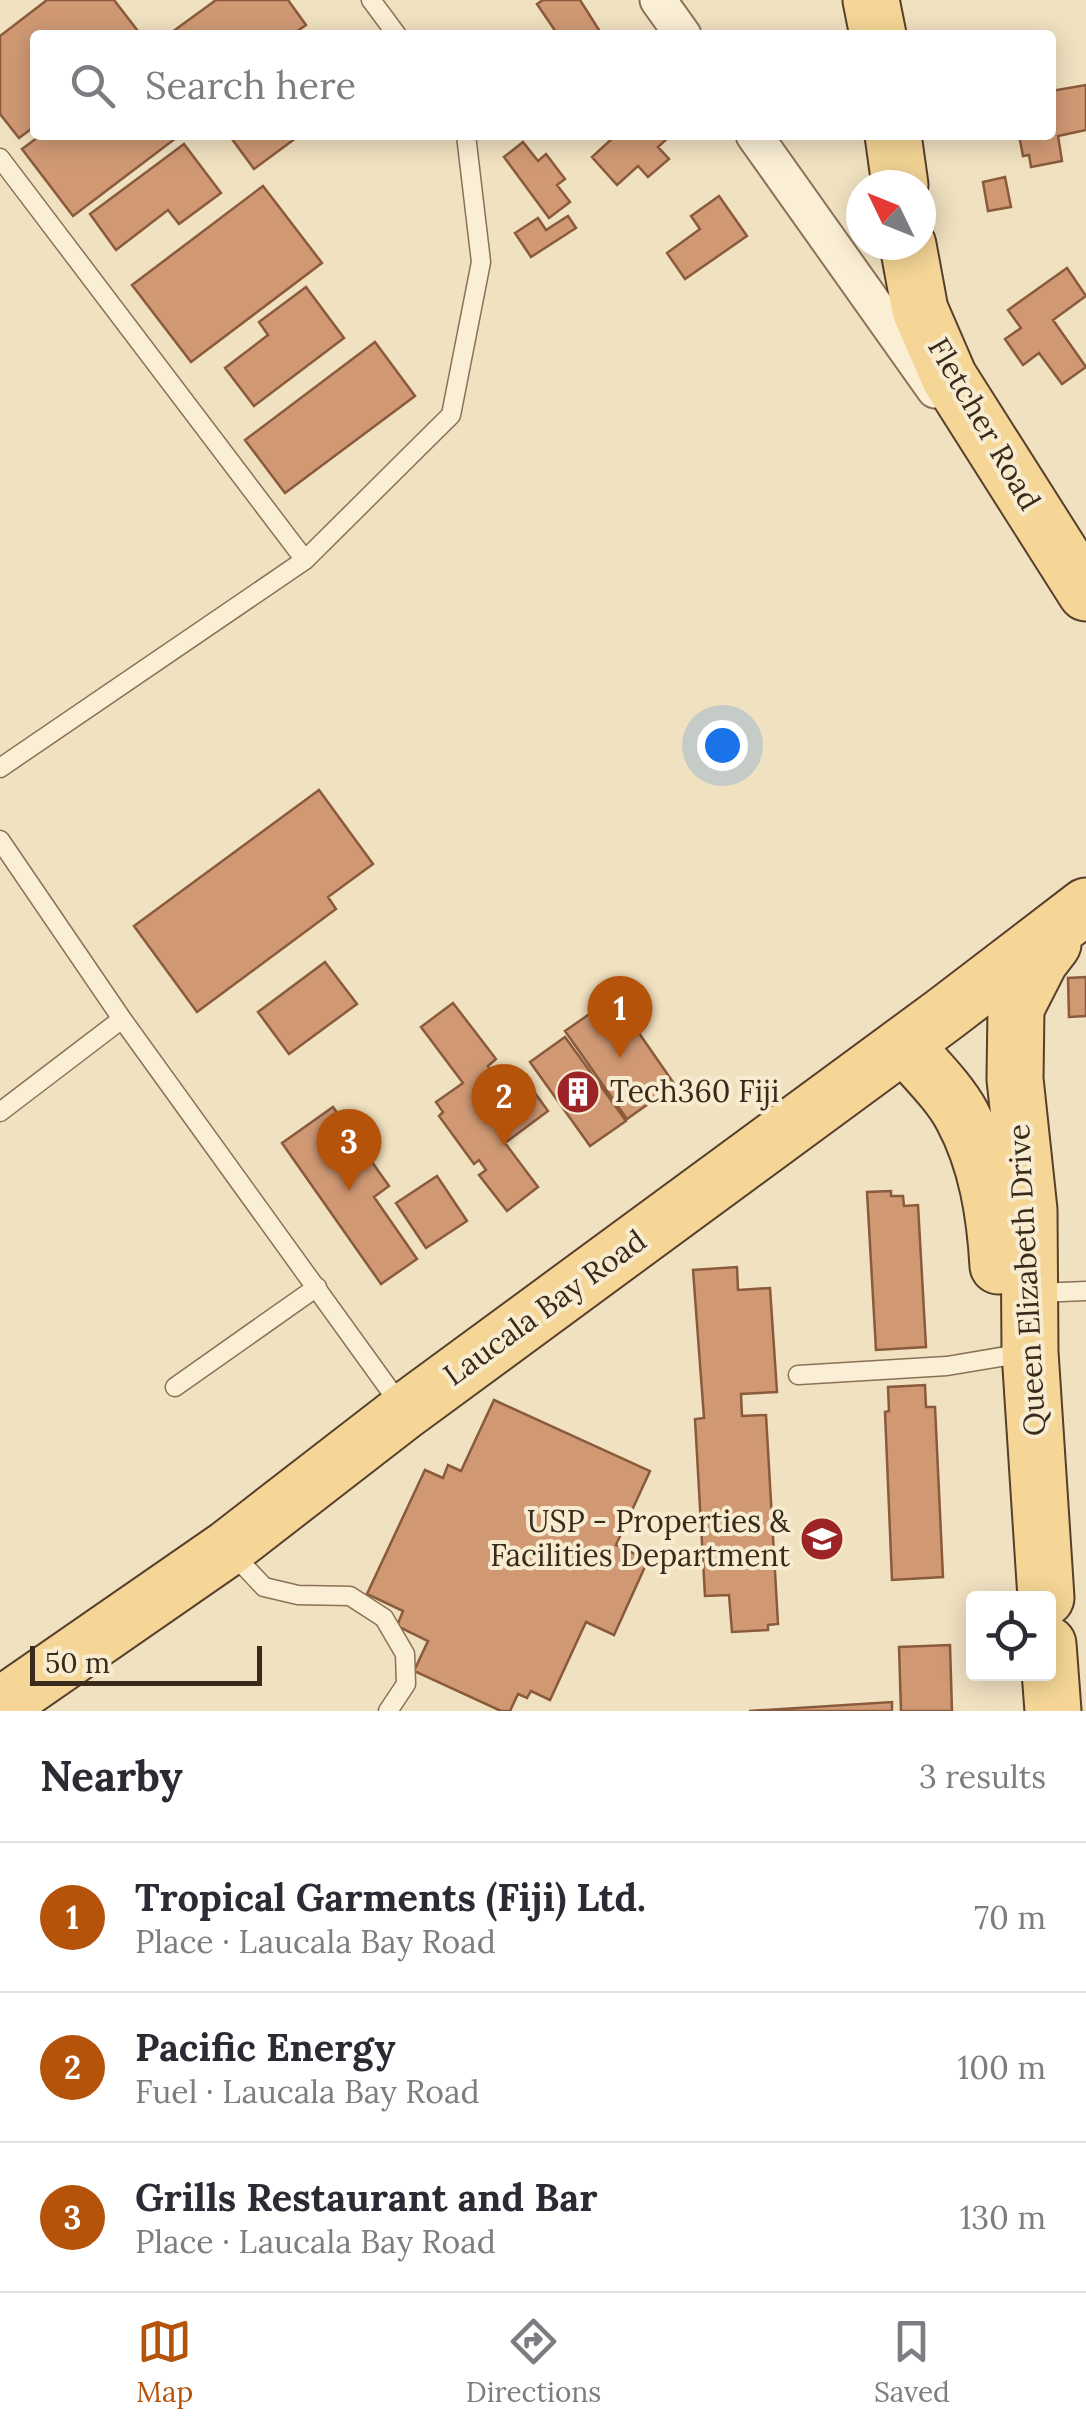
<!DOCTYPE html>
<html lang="en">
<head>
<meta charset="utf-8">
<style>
  body { margin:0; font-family:Lora,serif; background:#f2f2f3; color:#2b2b33 }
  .controls { position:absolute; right:30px; bottom:30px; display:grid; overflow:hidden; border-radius:10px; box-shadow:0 5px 25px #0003 }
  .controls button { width:90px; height:90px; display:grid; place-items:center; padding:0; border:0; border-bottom:2px solid #e1e1e2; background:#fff; color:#2b2b33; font:50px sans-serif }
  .compass { position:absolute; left:846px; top:170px; width:90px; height:90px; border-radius:50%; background:#fff; box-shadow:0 5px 25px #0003; rotate:313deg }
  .scale { position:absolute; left:30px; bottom:25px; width:232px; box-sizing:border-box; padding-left:10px; border:5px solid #392a1c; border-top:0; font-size:28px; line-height:35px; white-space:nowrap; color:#392a1c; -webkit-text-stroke:8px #f7ebd0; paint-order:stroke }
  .you { position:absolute; left:722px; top:745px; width:35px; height:35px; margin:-25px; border:8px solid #fff; border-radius:50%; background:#1a73e8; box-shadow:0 0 0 15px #1a73e833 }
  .badge { display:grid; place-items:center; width:65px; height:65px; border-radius:50%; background:#b45309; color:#fff; font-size:32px; font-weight:700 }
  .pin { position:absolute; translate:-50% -82px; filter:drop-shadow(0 2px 5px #0008) }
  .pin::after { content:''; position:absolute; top:52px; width:35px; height:30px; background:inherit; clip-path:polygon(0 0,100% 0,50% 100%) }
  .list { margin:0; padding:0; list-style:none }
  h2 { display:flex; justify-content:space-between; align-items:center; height:130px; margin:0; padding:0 40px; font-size:42px }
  h2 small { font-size:32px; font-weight:400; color:#7c7c81 }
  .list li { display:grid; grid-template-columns:65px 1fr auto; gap:30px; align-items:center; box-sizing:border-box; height:150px; padding:0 40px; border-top:2px solid #e1e1e2 }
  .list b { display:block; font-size:38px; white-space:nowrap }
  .list p { margin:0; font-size:32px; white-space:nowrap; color:#7c7c81 }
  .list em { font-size:32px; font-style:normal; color:#7c7c81 }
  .icon { flex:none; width:55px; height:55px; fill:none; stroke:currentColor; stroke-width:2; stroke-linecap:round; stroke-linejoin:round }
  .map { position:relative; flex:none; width:1086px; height:1711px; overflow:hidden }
  .search { position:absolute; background:#fff; box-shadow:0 5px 25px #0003; left:30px; right:30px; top:30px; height:110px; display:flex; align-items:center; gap:25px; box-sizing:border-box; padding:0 35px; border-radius:10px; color:#7c7c81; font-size:38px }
  .sheet { height:580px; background:#fff }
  nav { display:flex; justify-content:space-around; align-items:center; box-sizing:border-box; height:140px; border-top:2px solid #e1e1e2; background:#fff; font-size:28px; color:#7c7c81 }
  nav a { display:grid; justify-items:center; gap:5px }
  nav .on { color:#b45309 }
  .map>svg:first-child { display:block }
  .building { fill:#d09974; stroke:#8a5a3c; stroke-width:2.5 }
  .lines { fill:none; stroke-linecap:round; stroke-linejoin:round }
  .lane-casing { stroke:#8a7157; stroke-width:21 }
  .street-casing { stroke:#8a7157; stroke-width:39 }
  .primary-casing { stroke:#573f2c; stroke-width:59 }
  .lane { stroke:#faeed4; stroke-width:18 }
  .street { stroke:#faeed4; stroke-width:35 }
  .primary { stroke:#f5d696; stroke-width:55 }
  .labels { text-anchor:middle; stroke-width:8; stroke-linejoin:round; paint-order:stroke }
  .street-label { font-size:30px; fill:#392a1c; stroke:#f7ebd0 }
  .poi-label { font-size:30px; fill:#392a1c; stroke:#f7ebd0; text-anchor:start }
</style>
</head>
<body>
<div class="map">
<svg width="1086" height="1711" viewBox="0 0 1086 1711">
  <rect width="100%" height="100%" fill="#f0e1c0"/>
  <path class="building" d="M47 0H114L141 35H35V126L19 138 0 114V36Z
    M216 0H288L306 25 292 35H168Z
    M543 0H580L601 33 558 35 537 4Z
    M1086 85V130L1058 136 1062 161 1031 167 1029 155 1023 156 1019 135H1051V91Z
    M41 135H180L73 216 22 149Z
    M229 135H300L254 169Z
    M616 135H671L658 147 669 159 648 177 638 166 617 185 592 157Z
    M523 142 538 161 546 154 565 179 557 185 570 202 549 218 504 157Z
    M184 144 221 193 179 224 168 210 116 250 90 214Z
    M1005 177 1011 207 988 211 983 182Z
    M263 186 322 263 191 362 132 285Z
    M719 196 747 236 685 279 667 253 700 229 691 216Z
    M568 216 576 228 531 257 515 233 538 218 546 230Z
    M1067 268 1086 296 1053 320 1086 367 1062 384 1039 353 1023 365 1005 339 1021 328 1008 310Z
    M306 287 344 338 254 406 225 368 268 335 259 322Z
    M375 342 415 396 285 493 245 440Z
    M319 790 373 864 328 897 336 909 197 1012 134 926Z
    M325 962 357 1004 289 1054 258 1012Z
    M1086 977V1016L1069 1017 1068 978Z
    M614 997 675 1085 627 1119 565 1031Z
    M453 1003 496 1059 488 1066 494 1075 498 1071 509 1093 521 1085 526 1093 532 1089 548 1111 505 1143 538 1187 507 1211 479 1175 486 1170 479 1160 474 1164 439 1116 443 1112 436 1102 463 1083 421 1027Z
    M565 1037 626 1121 590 1146 530 1062Z
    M333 1107 389 1186 374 1197 417 1259 381 1284 282 1143Z
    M437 1176 467 1221 426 1248 396 1203Z
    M891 1191V1196H903L904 1206 918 1205 926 1347 876 1350 867 1192Z
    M737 1267 738 1290 770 1288 777 1392 741 1394 742 1416 766 1415 778 1624 768 1625V1630L732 1632 729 1595 705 1596 695 1419 704 1418 693 1270Z
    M925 1385 926 1407H935L943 1577 892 1580 885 1412 889 1411 888 1387Z
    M494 1400 650 1471 616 1545 648 1560 614 1635 586 1622 550 1700 531 1691 527 1698 518 1694 510 1711H501L414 1671 428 1641 397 1626 403 1611 367 1594 425 1470 443 1478 448 1465 461 1471Z
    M950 1645 952 1711H901L899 1647Z
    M892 1702V1711H749Z"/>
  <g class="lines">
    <defs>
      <path id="lane" d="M371 0 397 35
        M0 158 305 560
        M0 768 305 560 451 415 481 262 466 135
        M0 840 122 1019 402 1407
        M0 1112 122 1019
        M1037 1293 1086 1291
        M798 1375 947 1366 1024 1353
        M175 1387 317 1287
        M231 1552 264 1587 298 1595 350 1596 384 1618 405 1654 406 1684 388 1711"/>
      <path id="street" d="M658 0 683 35
        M754 135 935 390"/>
      <path id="primary" d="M871 0 878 35
        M893 135 900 185
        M908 245 920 310 949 377 1086 593
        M904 1044C923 1067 948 1090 962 1116 987 1162 995 1215 998 1266
        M1046 1598 1030 1352 1029 1210 1015 1079 1016 1008 1040 961 1053 944
        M1048 1644 1053 1711
        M0 1706 228 1548 405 1411 945 1014 1086 906"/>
    </defs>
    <use href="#lane" class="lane-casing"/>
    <use href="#street" class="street-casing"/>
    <use href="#primary" class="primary-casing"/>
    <use href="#lane" class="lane"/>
    <use href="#street" class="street"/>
    <use href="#primary" class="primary"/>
  </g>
  <defs>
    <symbol id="building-disc" viewBox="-11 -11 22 22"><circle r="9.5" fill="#9c2427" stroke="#f7ebd0"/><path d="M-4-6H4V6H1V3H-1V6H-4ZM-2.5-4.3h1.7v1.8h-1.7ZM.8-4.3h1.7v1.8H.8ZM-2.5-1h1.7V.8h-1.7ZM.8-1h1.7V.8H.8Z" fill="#fff"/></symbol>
    <symbol id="university-disc" viewBox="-11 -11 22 22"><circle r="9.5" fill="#9c2427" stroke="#f7ebd0"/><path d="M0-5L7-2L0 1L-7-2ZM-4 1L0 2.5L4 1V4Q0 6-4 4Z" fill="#fff"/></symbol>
  </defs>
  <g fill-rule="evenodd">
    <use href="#building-disc" x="553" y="1067" width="50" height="50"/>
    <use href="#university-disc" x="797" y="1514" width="50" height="50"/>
  </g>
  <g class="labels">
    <g class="street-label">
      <text transform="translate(984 424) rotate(60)" y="10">Fletcher Road</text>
      <text transform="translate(1027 1280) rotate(-93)" y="10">Queen Elizabeth Drive</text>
      <text transform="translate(545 1308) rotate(-36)" y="10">Laucala Bay Road</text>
    </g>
    <g class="poi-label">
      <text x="610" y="1102">Tech360 Fiji</text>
      <text x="790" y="1532" text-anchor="end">USP - Properties &amp;<tspan x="790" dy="34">Facilities Department</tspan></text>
    </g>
  </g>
</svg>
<div class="controls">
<button><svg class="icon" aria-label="locate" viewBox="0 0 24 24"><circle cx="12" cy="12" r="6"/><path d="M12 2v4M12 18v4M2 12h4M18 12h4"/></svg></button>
</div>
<svg class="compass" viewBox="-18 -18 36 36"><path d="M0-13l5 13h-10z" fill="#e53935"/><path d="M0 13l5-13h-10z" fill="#7c7c81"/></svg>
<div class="scale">50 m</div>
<div class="you"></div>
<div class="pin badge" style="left:620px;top:1058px">1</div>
<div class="pin badge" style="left:504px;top:1146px">2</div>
<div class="pin badge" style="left:349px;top:1191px">3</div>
<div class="search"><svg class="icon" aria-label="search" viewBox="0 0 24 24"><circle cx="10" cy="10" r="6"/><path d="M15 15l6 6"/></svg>Search here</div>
</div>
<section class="sheet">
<h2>Nearby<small>3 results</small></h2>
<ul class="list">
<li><span class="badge">1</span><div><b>Tropical Garments (Fiji) Ltd.</b><p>Place · Laucala Bay Road</p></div><em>70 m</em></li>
<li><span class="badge">2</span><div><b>Pacific Energy</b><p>Fuel · Laucala Bay Road</p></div><em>100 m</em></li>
<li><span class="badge">3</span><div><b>Grills Restaurant and Bar</b><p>Place · Laucala Bay Road</p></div><em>130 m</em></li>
</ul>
</section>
<nav>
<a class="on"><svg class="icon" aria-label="map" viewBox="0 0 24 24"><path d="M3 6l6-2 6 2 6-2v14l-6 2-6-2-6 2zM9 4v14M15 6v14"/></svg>Map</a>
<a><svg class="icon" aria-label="directions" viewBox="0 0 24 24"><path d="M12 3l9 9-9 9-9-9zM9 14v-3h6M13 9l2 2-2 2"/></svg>Directions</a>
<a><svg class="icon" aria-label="saved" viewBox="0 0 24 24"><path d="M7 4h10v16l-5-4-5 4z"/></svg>Saved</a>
</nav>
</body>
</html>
